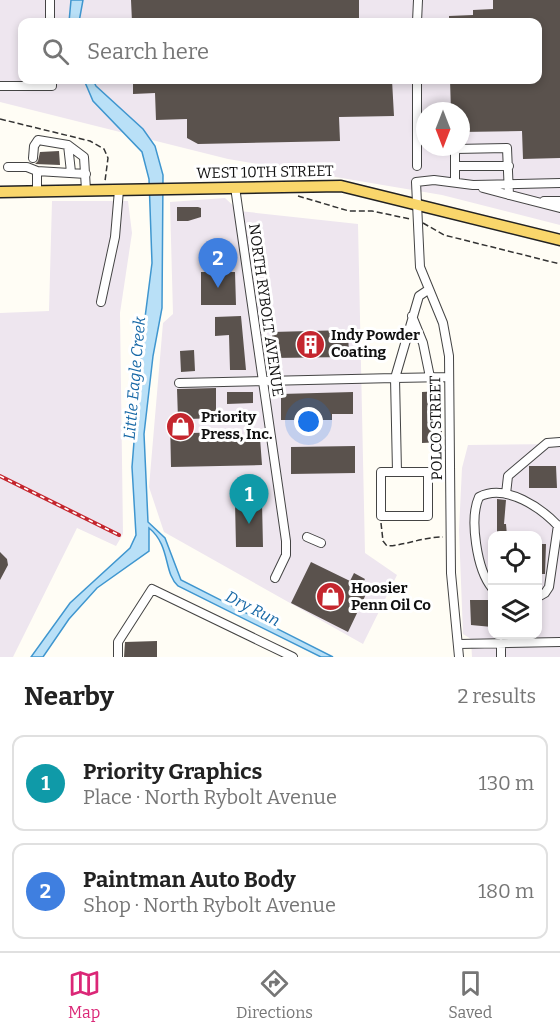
<!DOCTYPE html>
<html lang="en">
<head>
<meta charset="utf-8">
<style>
  body { margin:0; font-family:Bitter,serif; background:#f6f6f6; color:#222 }
  .controls { position:absolute; right:18px; bottom:18px; display:grid; overflow:hidden; border-radius:12px; box-shadow:0 3px 9px #0003 }
  .controls button { width:54px; height:54px; display:grid; place-items:center; padding:0; border:0; border-bottom:2px solid #e0e0e0; background:#fff; color:#222; font:30px sans-serif }
  .compass { position:absolute; left:416px; top:102px; width:54px; height:54px; border-radius:50%; background:#fff; box-shadow:0 3px 9px #0003; rotate:180deg }
  .you { position:absolute; left:309px; top:422px; width:21px; height:21px; margin:-15px; border:4px solid #fff; border-radius:50%; background:#1a73e8; box-shadow:0 0 0 9px #1a73e833 }
  .badge { display:grid; place-items:center; width:39px; height:39px; border-radius:50%; background:#db2777; color:#fff; font-size:20px; font-weight:700 }
  .pin { position:absolute; translate:-50% -50px; filter:drop-shadow(0 2px 3px #0008) }
  .pin::after { content:''; position:absolute; top:32px; width:21px; height:18px; background:inherit; clip-path:polygon(0 0,100% 0,50% 100%) }
  .list { margin:0; padding:0; list-style:none }
  h2 { display:flex; justify-content:space-between; align-items:center; height:78px; margin:0; padding:0 24px; font-size:26px }
  h2 small { font-size:20px; font-weight:400; color:#767676 }
  .list li { display:grid; grid-template-columns:39px 1fr auto; gap:18px; align-items:center; box-sizing:border-box; height:96px; margin:0 12px 12px; padding:0 12px; border:2px solid #e0e0e0; border-radius:12px }
  .list b { display:block; font-size:22px; white-space:nowrap }
  .list p { margin:0; font-size:20px; white-space:nowrap; color:#767676 }
  .list em { font-size:20px; font-style:normal; color:#767676 }
  .icon { flex:none; width:33px; height:33px; fill:none; stroke:currentColor; stroke-width:2; stroke-linecap:round; stroke-linejoin:round }
  .map { position:relative; flex:none; width:560px; height:657px; overflow:hidden }
  .search { position:absolute; background:#fff; box-shadow:0 3px 9px #0003; left:18px; right:18px; top:18px; height:66px; display:flex; align-items:center; gap:15px; box-sizing:border-box; padding:0 21px; border-radius:12px; color:#767676; font-size:22px }
  .sheet { height:294px; background:#fff }
  nav { display:flex; justify-content:space-around; align-items:center; box-sizing:border-box; height:84px; border-top:2px solid #e0e0e0; background:#fff; font-size:16px; color:#767676 }
  nav a { display:grid; justify-items:center; gap:3px }
  nav .on { color:#db2777 }
  .map>svg:first-child { display:block }
  .industrial { fill:#eee6ef; fill-rule:evenodd }
  .water { fill:#b9e0f7; stroke:#3f96cf; stroke-width:1.5 }
  .building { fill:#5a524d }
  .lines { fill:none; stroke-linecap:round; stroke-linejoin:round }
  .minor-casing { stroke:#444; stroke-width:10 }
  .major-casing { stroke:#222; stroke-width:13 }
  .path { stroke:#333; stroke-width:1.5; stroke-dasharray:6 3; stroke-linecap:butt }
  .minor { stroke:#fff; stroke-width:8 }
  .major { stroke:#f9d66b; stroke-width:10 }
  .rail-casing { stroke:#c4262e; stroke-width:4 }
  .rail { stroke:#fff; stroke-width:1.5; stroke-dasharray:4.5; stroke-linecap:butt }
  .labels { text-anchor:middle; stroke-width:6; stroke-linejoin:round; paint-order:stroke }
  .street-label { font-size:15px; fill:#111; stroke:#fff }
  .poi-label { font-size:15px; font-weight:bold; fill:#111; stroke:#fff; text-anchor:start }
  .water-label { font-size:16px; font-style:italic; fill:#1768a6; stroke:#fff }
</style>
</head>
<body>
<div class="map">
<svg width="560" height="657" viewBox="0 0 560 657">
  <rect width="100%" height="100%" fill="#fffdf5"/>
  <path class="industrial" d="M0 0H560V225L442 195 228 159 0 102ZM22 22H538V80H22ZM425 111H461V147H425Z
    M225 198 239 211 358 224 365 553 397 575 363 644 164 532 149 487 163 323 173 314 170 202Z
    M52 201H128L132 233 120 313 123 534 116 546 77 528 13 657H0V313L49 311Z
    M560 444V657H472L471 639 463 634 459 530 462 468 468 445ZM492 536H538V634H492Z"/>
  <path class="water" d="M71 0H83L79 22H69Z
    M84 80H93L96 86 143 129 155 146 163 175 162 308 153 356 144 434 148 522 165 538 181 580 333 657H321L178 586C163 572 171 546 149 528V551L97 588 69 619 43 657H31L70 603 130 548 136 535 132 467 142 341 152 263 149 179 142 152 93 101Z"/>
  <path class="building" d="M131 0H359V22H132Z
    M493 0H560V158L523 159 522 131 461 132V111H451L450 80H537V22H449V16L473 15V10L493 9Z
    M133 80H392L394 116 339 117 340 141 198 144 187 138V119L156 120 155 93 133 94Z
    M59 151 60 165 35 164 38 161 40 152Z
    M177 207H198L201 208V217L188 221H177Z
    M201 272H235L236 305H201Z
    M241 316 246 370H230L229 335 215 336V317Z
    M348 330 349 357 272 358V332Z
    M194 350 195 371 181 372 180 351Z
    M216 388V418L189 419 190 433 236 432 237 439 260 438 262 465 171 467 170 419H178L177 389Z
    M442 391V442L422 443V392Z
    M227 392H253V403L227 404Z
    M353 392V414H332V420H281V394Z
    M355 446V473L291 474V447Z
    M529 466H556L557 488H529Z
    M497 499 506 500 504 524H506L507 536H497Z
    M235 502H262L263 547H236Z
    M537 544H546L545 574H537Z
    M0 552 7 559 8 565 0 580Z
    M311 562 350 581 354 573 365 579 361 587 368 590 348 632 291 603Z
    M470 600H492V627L471 625Z
    M157 641V657H124L125 642Z"/>
  <g class="lines">
    <defs>
      <path id="minor" d="M50 0V22
        M417 22 418 0
        M417 80V166
        M0 86H52V80
        M68 145 71 172
        M33 158 34 146 38 140 68 145 84 157 86 190
        M455 166H509
        M8 167H27L37 171
        M455 182V149L507 148 509 195
        M235 187 286 541V555L275 578
        M483 188 560 208
        M37 192V171L86 174
        M544 201H560
        M428 290 419 296 395 378 449 377
        M101 302 115 237 119 190
        M412 316 423 343 430 377
        M179 383 395 378 397 472H428V516H381V472H397
        M506 494 508 476 547 443 560 442
        M307 537 321 543
        M492 588C477 570 469 519 479 497 506 483 542 508 560 528
        M538 597 545 593 549 587 558 525
        M459 644 560 642
        M118 657V642L152 589 293 657
        M459 657 451 573 449 356 443 323 420 267 416 182 434 180 473 185 560 183
        M501 657V643"/>
      <path id="major" d="M0 192 341 186 560 240"/>
    </defs>
    <use href="#minor" class="minor-casing"/>
    <use href="#major" class="major-casing"/>
    <path class="path" d="M0 119 90 141 104 149 108 158 105 181
      M298 196 349 211H372L410 219
      M423 223 444 235 560 264
      M381 523 383 541 387 546C407 545 423 537 443 537"/>
    <use href="#minor" class="minor"/>
    <use href="#major" class="major"/>
    <defs>
      <path id="rail" d="M0 476 119 535"/>
    </defs>
    <use href="#rail" class="rail-casing"/>
    <use href="#rail" class="rail"/>
  </g>
  <defs>
    <symbol id="building-disc" viewBox="-11 -11 22 22"><circle r="9.5" fill="#c4262e" stroke="#fff"/><path d="M-4-6H4V6H1V3H-1V6H-4ZM-2.5-4.3h1.7v1.8h-1.7ZM.8-4.3h1.7v1.8H.8ZM-2.5-1h1.7V.8h-1.7ZM.8-1h1.7V.8H.8Z" fill="#fff"/></symbol>
    <symbol id="shop-disc" viewBox="-11 -11 22 22"><circle r="9.5" fill="#c4262e" stroke="#fff"/><path d="M-5-2.5h2.3a2.7 3.5 0 0 1 5.4 0H5L5.5 6h-11ZM-1.5-2.5h3a1.5 2.3 0 0 0-3 0Z" fill="#fff"/></symbol>
  </defs>
  <g fill-rule="evenodd">
    <use href="#building-disc" x="294" y="328" width="33" height="33"/>
    <use href="#shop-disc" x="164" y="410" width="33" height="33"/>
    <use href="#shop-disc" x="314" y="580" width="33" height="33"/>
  </g>
  <g class="labels">
    <g class="street-label">
      <text transform="translate(265 172) rotate(-1)" y="5">WEST 10TH STREET</text>
      <text transform="translate(266 310) rotate(82)" y="5">NORTH RYBOLT AVENUE</text>
      <text transform="translate(436 428) rotate(-91)" y="5">POLCO STREET</text>
    </g>
    <g class="poi-label">
      <text x="331" y="340">Indy Powder<tspan x="331" dy="17">Coating</tspan></text>
      <text x="201" y="422">Priority<tspan x="201" dy="17">Press, Inc.</tspan></text>
      <text x="351" y="593">Hoosier<tspan x="351" dy="17">Penn Oil Co</tspan></text>
    </g>
    <g class="water-label">
      <text transform="translate(134 378) rotate(-85)" y="6">Little Eagle Creek</text>
      <text transform="translate(253 608) rotate(27)" y="6">Dry Run</text>
    </g>
  </g>
</svg>
<div class="controls">
<button><svg class="icon" aria-label="locate" viewBox="0 0 24 24"><circle cx="12" cy="12" r="6"/><path d="M12 2v4M12 18v4M2 12h4M18 12h4"/></svg></button>
<button><svg class="icon" aria-label="layers" viewBox="0 0 24 24"><path d="M12 4l9 5-9 5-9-5zM3 14l9 5 9-5"/></svg></button>
</div>
<svg class="compass" viewBox="-18 -18 36 36"><path d="M0-13l5 13h-10z" fill="#e53935"/><path d="M0 13l5-13h-10z" fill="#767676"/></svg>
<div class="you"></div>
<div class="pin badge" style="left:249px;top:524px;background:#0f9aa8">1</div>
<div class="pin badge" style="left:218px;top:288px;background:#3f7fe0">2</div>
<div class="search"><svg class="icon" aria-label="search" viewBox="0 0 24 24"><circle cx="10" cy="10" r="6"/><path d="M15 15l6 6"/></svg>Search here</div>
</div>
<section class="sheet">
<h2>Nearby<small>2 results</small></h2>
<ul class="list">
<li><span class="badge" style="background:#0f9aa8">1</span><div><b>Priority Graphics</b><p>Place · North Rybolt Avenue</p></div><em>130 m</em></li>
<li><span class="badge" style="background:#3f7fe0">2</span><div><b>Paintman Auto Body</b><p>Shop · North Rybolt Avenue</p></div><em>180 m</em></li>
</ul>
</section>
<nav>
<a class="on"><svg class="icon" aria-label="map" viewBox="0 0 24 24"><path d="M3 6l6-2 6 2 6-2v14l-6 2-6-2-6 2zM9 4v14M15 6v14"/></svg>Map</a>
<a><svg class="icon" aria-label="directions" viewBox="0 0 24 24"><path d="M12 3l9 9-9 9-9-9zM9 14v-3h6M13 9l2 2-2 2"/></svg>Directions</a>
<a><svg class="icon" aria-label="saved" viewBox="0 0 24 24"><path d="M7 4h10v16l-5-4-5 4z"/></svg>Saved</a>
</nav>
</body>
</html>
